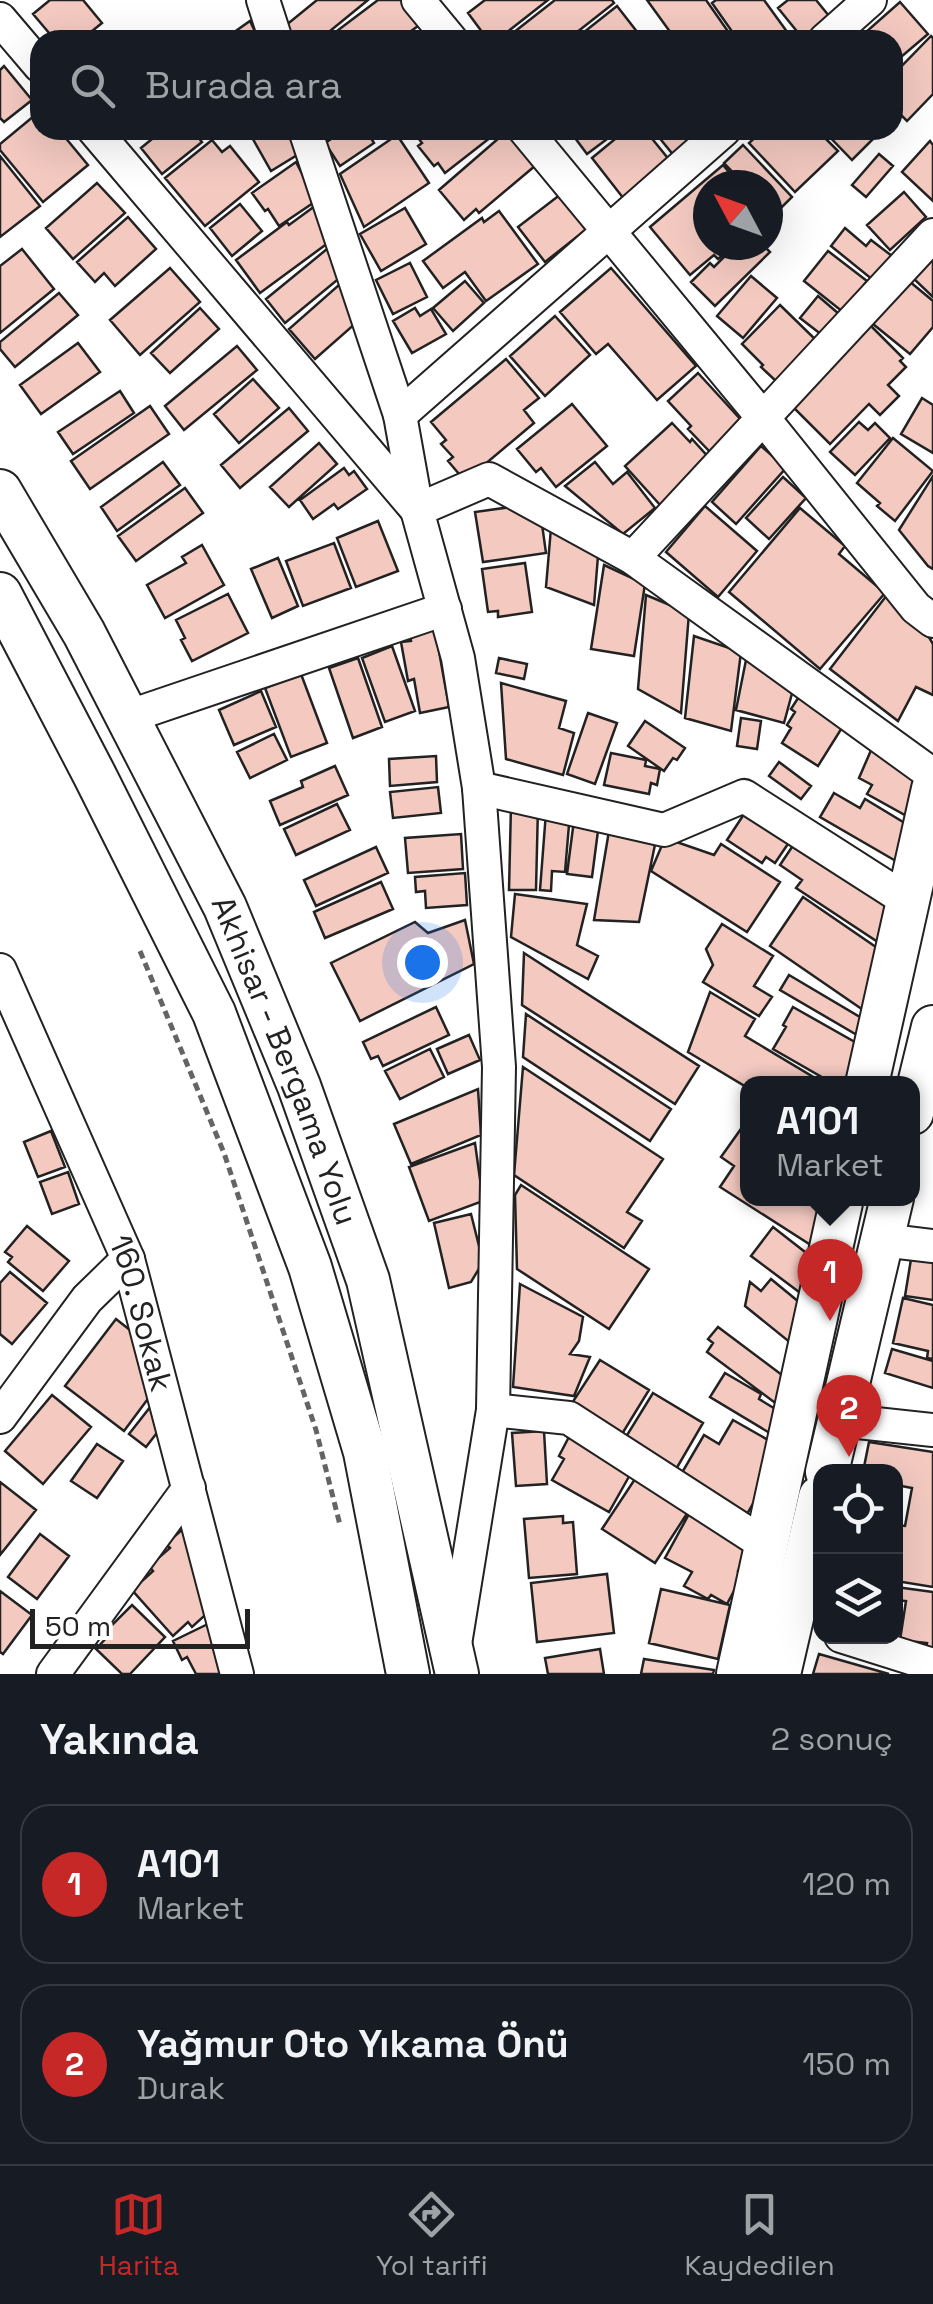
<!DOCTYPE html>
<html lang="tr">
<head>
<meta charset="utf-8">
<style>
  body { margin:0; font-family:"Space Grotesk",sans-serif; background:#242831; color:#f1f3f6 }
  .controls { position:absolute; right:30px; bottom:30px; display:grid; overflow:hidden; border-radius:20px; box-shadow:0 10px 40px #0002 }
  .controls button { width:90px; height:90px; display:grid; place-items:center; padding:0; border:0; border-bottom:2px solid #363941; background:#171b24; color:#f1f3f6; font:50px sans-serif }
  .compass { position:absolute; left:693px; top:170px; width:90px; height:90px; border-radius:50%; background:#171b24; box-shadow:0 10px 40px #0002; rotate:311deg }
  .scale { position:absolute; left:30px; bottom:25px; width:220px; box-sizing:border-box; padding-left:10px; border:5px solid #222; border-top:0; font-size:28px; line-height:35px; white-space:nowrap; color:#222; -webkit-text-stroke:8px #fff; paint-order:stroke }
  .you { position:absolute; left:422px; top:962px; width:35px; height:35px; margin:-25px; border:8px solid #fff; border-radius:50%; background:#1a73e8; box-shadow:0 0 0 15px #1a73e833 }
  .badge { display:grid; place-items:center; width:65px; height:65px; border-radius:50%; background:#c62828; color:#fff; font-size:32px; font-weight:700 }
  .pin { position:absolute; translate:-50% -82px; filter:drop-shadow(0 2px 5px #0008) }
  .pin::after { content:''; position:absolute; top:52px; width:35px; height:30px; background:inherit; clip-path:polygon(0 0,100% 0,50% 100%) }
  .popup { position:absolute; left:740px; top:1076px; width:180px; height:130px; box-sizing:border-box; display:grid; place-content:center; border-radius:20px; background:#171b24; filter:drop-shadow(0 2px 8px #0005); font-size:32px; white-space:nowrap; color:#9ea1a6 }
  .popup b { font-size:38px; color:#f1f3f6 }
  .popup::after { content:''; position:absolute; left:50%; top:100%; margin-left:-20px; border:20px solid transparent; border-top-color:#171b24 }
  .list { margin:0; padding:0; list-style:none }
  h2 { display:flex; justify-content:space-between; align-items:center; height:130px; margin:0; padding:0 40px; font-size:42px }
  h2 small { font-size:32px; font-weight:400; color:#9ea1a6 }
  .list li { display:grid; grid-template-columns:65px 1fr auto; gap:30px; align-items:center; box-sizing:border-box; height:160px; margin:0 20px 20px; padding:0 20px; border:2px solid #363941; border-radius:30px }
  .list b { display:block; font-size:38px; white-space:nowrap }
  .list p { margin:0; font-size:32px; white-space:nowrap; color:#9ea1a6 }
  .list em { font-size:32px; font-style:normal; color:#9ea1a6 }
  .icon { flex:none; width:55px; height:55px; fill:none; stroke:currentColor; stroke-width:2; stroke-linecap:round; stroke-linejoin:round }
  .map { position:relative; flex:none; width:933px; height:1674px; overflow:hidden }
  .search { position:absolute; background:#171b24; box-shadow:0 10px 40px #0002; left:30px; right:30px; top:30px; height:110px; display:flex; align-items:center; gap:25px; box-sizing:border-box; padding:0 35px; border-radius:30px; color:#9ea1a6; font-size:38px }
  .sheet { height:490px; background:#171b24 }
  nav { display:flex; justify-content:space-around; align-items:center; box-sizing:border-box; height:140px; border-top:2px solid #363941; background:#171b24; font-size:28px; color:#9ea1a6 }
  nav a { display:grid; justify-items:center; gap:5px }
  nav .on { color:#c62828 }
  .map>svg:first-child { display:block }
  .building { fill:#f3c9c0; stroke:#222; stroke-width:2.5 }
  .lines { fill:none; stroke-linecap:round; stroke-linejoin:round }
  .minor-casing { stroke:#222; stroke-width:36 }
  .major-casing { stroke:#222; stroke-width:46 }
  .path { stroke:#646464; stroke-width:5; stroke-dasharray:8 5; stroke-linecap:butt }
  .minor { stroke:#fff; stroke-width:32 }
  .major { stroke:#fff; stroke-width:42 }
  .labels { text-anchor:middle; stroke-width:8; stroke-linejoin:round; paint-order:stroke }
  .street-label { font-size:32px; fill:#222; stroke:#fff }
</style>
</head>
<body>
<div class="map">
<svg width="933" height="1674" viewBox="0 0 933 1674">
  <rect width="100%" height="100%" fill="#fff"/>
  <path class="building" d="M50 0H83L102 23 81 40H55L33 14Z
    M317 0H368L319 40H292L285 26Z
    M378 0H404L422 23 399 40H325Z
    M485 0H548L497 40H488L468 13Z
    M555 0H612L614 3 567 40H504Z
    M647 0H706L734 40H676Z
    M716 0H764L793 40H738L712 3Z
    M788 0H816L834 22 811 40H804L778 8Z
    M900 2 928 34 894 63 893 40H874L866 32Z
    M617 6 638 33 629 40H574Z
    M250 21 259 40H223Z
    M931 36 933 38V94L907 121 893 107V75Z
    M4 66 32 100 4 122 0 118V70Z
    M40 111V130H59L88 165 43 202 0 150V144Z
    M163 130H192L202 142 162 174 141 148Z
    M257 130H290L302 152 271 171 250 134Z
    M345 130H366L374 143 340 166 325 143Z
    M412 130H500L445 173 438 163 434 166 418 146 422 143Z
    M569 130H619L587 154Z
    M626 130H645L671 162 624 199 592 158Z
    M653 130H708L675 157Z
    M763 130H817L838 151 795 192 749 143Z
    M823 130H867L875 137 852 160Z
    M507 131 536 165 479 213 476 209 464 220 439 190Z
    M397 135 429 183 364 227 340 174Z
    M212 140 222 152 230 146 259 182 205 226 165 178Z
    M930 141 933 145V201L902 172Z
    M743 145 792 197 773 216 768 210V185H745L724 163Z
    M879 154 893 166 866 197 852 185Z
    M0 156 40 206 0 237Z
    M296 162 316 201 279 226 268 209 265 211 252 193Z
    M723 165 740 185H708V245H735L718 259 714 255 690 275 650 227Z
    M97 183 125 213 73 259 46 228Z
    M904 192 926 217 890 250 867 225Z
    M561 194 588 228 545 262 518 227Z
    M240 204 262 231 232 256 210 228Z
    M315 206 332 240 260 293 236 260 287 222 289 225Z
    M405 208 426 244 381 271 360 234Z
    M499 211 538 264 486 301 465 272 443 288 423 261 482 218 484 222Z
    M128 217 156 249 115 286 104 273 95 282 77 262Z
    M845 228 866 246 871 240 892 256 873 280 831 246Z
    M755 245H763L770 252 715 306 691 282 710 263 714 267 734 247 743 257Z
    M22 249 54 289 0 333V266Z
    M327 249 342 276 285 323 266 299Z
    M828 251 867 281 843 312 804 281Z
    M933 257V297L913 278Z
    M410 263 427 297 393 314 376 280Z
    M170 268 200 302 140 355 110 320Z
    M611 268 696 366 657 400 608 344 596 354 560 312Z
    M751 276 777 298 743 338 717 316Z
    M465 281 484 303 453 331 433 308Z
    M909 281 933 301V327L910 354 873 324Z
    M340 284 356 323 315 359 289 329Z
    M59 293 78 315 15 367 0 349V342Z
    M818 296 839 314 822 335 800 318Z
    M780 305 817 341 777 382 761 367 763 365 742 344Z
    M200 308 219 329 170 373 151 353Z
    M415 308 420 316 431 309 446 334 412 353 393 321Z
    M555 316 590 355 545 396 510 356Z
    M870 325 903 358 900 361 906 367 888 385 899 396 880 415 869 404 830 444 790 404Z
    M78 343 100 372 41 414 20 385Z
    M237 346 257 370 184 430 165 406Z
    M506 359 539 398 524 410 534 423 465 481 448 461 453 457 441 444 446 440 431 422Z
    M698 373 742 421 712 454 688 429 691 426 668 401Z
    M253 379 279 408 239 443 214 414Z
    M120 391 134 413 73 454 58 432Z
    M922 398 933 405V453L901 434Z
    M572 404 607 446 556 487 541 468 536 472 517 449Z
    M150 406 169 434 90 489 71 461Z
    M289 408 308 431 240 488 221 465Z
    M859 422 868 430 875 423 890 438 855 475 830 452Z
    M672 423 690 442 692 439 711 460 661 506 625 466Z
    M893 438 933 471 895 521 877 506 880 503 857 483Z
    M319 443 337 464 289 507 270 487Z
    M761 446 786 468 736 524 712 502Z
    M163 462 180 485 117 531 101 507Z
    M595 462 613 484 627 472 655 508 623 534 565 486Z
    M344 468 349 475 354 471 367 489 338 509 334 504 313 519 300 500Z
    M933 476V569L928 566 899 530Z
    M783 477 806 498 769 539 746 518Z
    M185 488 203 513 136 561 118 536Z
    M518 506 541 517 546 553 483 562 475 512Z
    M705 506 757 551 718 597 666 552Z
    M800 508 845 546 839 554 885 593 820 669 729 592Z
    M378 521 398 571 356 587 337 538Z
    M551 528 598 556 594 605 546 587Z
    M334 543 351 588 303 606 286 561Z
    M202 545 224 585 165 618 147 585 186 563 182 557Z
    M278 558 298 606 272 618 251 569Z
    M525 563 532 612 498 617V611L488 612 482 569Z
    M604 565 645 584 634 656 591 649Z
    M228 594 248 633 192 661 181 640 185 638 176 620Z
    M646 595 689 613 681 713 638 689Z
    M887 595 923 627 933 644V695L916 687 898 721 830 669Z
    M435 629 449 707 420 713 414 679 408 681 401 642 411 641 410 634Z
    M694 636 741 652 731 731 685 718Z
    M392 646 415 711 385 722 362 658Z
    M747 655 794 686 784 723 736 710Z
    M358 658 382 727 353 738 329 668Z
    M499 658 527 664 524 679 496 673Z
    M301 674 327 743 291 757 265 688Z
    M501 683 566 701 559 728 574 733 563 775 506 759Z
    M261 691 276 727 234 745 219 710Z
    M800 695 845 723 818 766 782 743 791 728 787 725 795 712 791 709Z
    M588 713 617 723 595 784 567 774Z
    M741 718 761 721 757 749 737 746Z
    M645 721 685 748 677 760 673 758 664 771 628 746Z
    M274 734 287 760 250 778 237 752Z
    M875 741 929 777 912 819 867 794 872 785 859 778Z
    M611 753 646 760 645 766 660 769 657 785 651 783 649 794 604 785Z
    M436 756 437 782 390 786 389 759Z
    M779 762 811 786 801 799 769 776Z
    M335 766 348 795 280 825 270 801 303 787 301 781Z
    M438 787 441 813 393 818 390 792Z
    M834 793 860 808 865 799 913 828 901 864 820 817Z
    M337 804 350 830 296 855 284 829Z
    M511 805 538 806 536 890H509Z
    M750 805 794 835 775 863 766 857 762 863 727 840Z
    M546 812 570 813 565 872 552 871 551 891 540 890Z
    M574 820 599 823 592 877 567 874Z
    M610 825 657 835 639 922 594 920Z
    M461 834 463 869 408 873 405 838Z
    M665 838 714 855 721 844 780 882 747 932 651 871Z
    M798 838 902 907 887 948 796 888 802 880 780 865Z
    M376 847 388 873 316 906 304 880Z
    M465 873 467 905 426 908 425 891 416 892 415 877Z
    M381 882 393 909 325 938 314 912Z
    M515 894 587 904 577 945 598 956 588 979 511 937Z
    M803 897 889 956 869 1014 770 946Z
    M465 920 474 964 360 1021 331 963 415 922 428 933Z
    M722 924 773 956 754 986 772 997 759 1016 703 982 713 965 706 949Z
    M524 953 699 1066 675 1104 522 1005Z
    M789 975 865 1020 857 1035 780 990Z
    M710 992 755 1019 745 1036 825 1084H748V1088L688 1052Z
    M436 1007 449 1035 383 1066 378 1056 371 1059 363 1042Z
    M793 1007 869 1050 856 1084H834L773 1049 786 1027 783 1025Z
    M526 1014 671 1109 650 1141 523 1057Z
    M469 1035 480 1060 448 1074 437 1049Z
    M430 1049 444 1077 400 1099 385 1071Z
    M523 1067 663 1159 627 1212 642 1221 624 1248 514 1175Z
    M478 1089 481 1135 411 1164 394 1124Z
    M748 1119V1198H831L817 1249 720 1187 734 1166 721 1157Z
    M51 1131 65 1167 38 1177 24 1142Z
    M475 1143 483 1201 429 1221 409 1167Z
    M68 1172 79 1204 52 1214 40 1182Z
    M521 1185 649 1269 609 1329 517 1269 515 1195Z
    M471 1214 483 1262 471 1282 449 1288 434 1223Z
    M27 1226 69 1261 43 1291 8 1262 12 1257 5 1252Z
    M773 1227 814 1259 803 1295 751 1256Z
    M912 1253 933 1256V1300L905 1296Z
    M10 1272 47 1303 12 1344 0 1334V1283Z
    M771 1279 805 1307 792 1344 745 1306 750 1282 761 1291Z
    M520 1284 583 1317 579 1341 570 1354 590 1357 574 1396 513 1387Z
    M903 1298 933 1305V1359L927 1358 928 1351 893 1343Z
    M116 1319 135 1334 153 1392 124 1431 65 1386Z
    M718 1327 794 1384 778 1405 707 1352 713 1343 708 1339Z
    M892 1349 933 1361V1388L885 1373Z
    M600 1360 649 1390 622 1434 572 1403Z
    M725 1373 761 1394 759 1399 785 1415 773 1435 710 1397Z
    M653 1393 703 1423 675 1471 624 1440Z
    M52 1395 91 1427 43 1484 5 1451Z
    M151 1406 163 1425 146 1447 129 1434Z
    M733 1420 777 1445 770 1474 747 1514 680 1476 704 1435 719 1444Z
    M544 1431 547 1484 516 1486 512 1433Z
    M571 1433 631 1473 609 1512 552 1480 564 1459 559 1456Z
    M869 1442 933 1452V1587L896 1581V1525L905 1526 912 1488 896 1485V1472H863Z
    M97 1444 123 1461 97 1498 71 1481Z
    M635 1479 688 1512 655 1563 602 1529Z
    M0 1482 36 1510 0 1555Z
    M689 1514 751 1548 738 1571 743 1574 727 1604 711 1595 708 1599 684 1586 692 1572 665 1558Z
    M563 1516V1523L573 1522 577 1574 529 1578 524 1519Z
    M185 1527 213 1608 192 1627 188 1622 173 1636 132 1590 153 1571 149 1566 170 1548 166 1544Z
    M40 1534 69 1556 37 1599 8 1577Z
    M607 1574 614 1633 537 1642 531 1583Z
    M896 1587 933 1592V1649L926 1648 927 1643 900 1640 906 1601 896 1600Z
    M661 1589 730 1605 718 1659 649 1643Z
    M0 1591 32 1615 3 1654 0 1652Z
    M132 1605 165 1637 130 1674H122L96 1649 110 1634 106 1631Z
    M212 1622 225 1674H196L187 1657 182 1660 173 1641Z
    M600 1649 604 1674H548L545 1658Z
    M819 1654 889 1674H813Z
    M644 1659 714 1670 713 1674H641Z"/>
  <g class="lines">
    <defs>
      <g id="minor">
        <path d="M263 0 276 40"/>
        <path d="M418 0 451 40"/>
        <path d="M0 19 40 66"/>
        <path d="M825 40 870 0"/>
        <path d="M94 130 417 510 489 479 633 558 933 775"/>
        <path d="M305 130 400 415 417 510 458 658 479 788 499 1067 493 1410 455 1644"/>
        <path d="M525 130 764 419 916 608 933 621"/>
        <path d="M400 415 724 130"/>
        <path d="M633 558 933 235"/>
        <path d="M127 717 445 609"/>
        <path d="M479 788 664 830 744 796 908 901"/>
        <path id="s1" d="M0 970 128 1259 237 1674"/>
        <path d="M882 1240 933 1246"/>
        <path d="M493 1410 569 1418 766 1545"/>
        <path d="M0 1417 87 1299 128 1259"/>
        <path d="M839 1420 933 1430"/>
        <path d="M841 1636 933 1665"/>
        <path d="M53 1674 189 1488"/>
      </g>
      <g id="major">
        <path id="s2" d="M0 491 84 633 225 907 299 1086 368 1280 457 1674"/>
        <path d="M0 594 94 774 214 1013 310 1267 365 1452 408 1674"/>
        <path d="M867 1084 933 789"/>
        <path d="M912 1113 933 1027"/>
        <path d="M827 1472 892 1198"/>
        <path d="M738 1674 842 1198"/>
        <path d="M779 1674 820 1497"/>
      </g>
    </defs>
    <use href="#minor" class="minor-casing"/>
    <use href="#major" class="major-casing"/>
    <path class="path" d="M140 951 224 1153 316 1430 340 1525"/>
    <use href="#minor" class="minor"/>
    <use href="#major" class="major"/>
  </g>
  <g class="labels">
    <g class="street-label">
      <text dy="11" stroke="none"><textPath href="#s2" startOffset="638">Akhisar - Bergama Yolu</textPath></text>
      <text dy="11" stroke="none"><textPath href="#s1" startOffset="372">160. Sokak</textPath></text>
    </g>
  </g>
</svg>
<div class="controls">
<button><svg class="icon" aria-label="locate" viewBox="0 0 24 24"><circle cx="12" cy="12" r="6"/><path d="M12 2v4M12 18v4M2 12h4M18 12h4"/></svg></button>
<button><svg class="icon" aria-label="layers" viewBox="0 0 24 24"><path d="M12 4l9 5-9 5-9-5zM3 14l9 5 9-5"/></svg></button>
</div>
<svg class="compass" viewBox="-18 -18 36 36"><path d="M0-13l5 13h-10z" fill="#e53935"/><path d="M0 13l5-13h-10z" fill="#9ea1a6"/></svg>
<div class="scale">50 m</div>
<div class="you"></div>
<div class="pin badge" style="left:830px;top:1321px">1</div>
<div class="popup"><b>A101</b>Market</div>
<div class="pin badge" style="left:849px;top:1457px">2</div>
<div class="search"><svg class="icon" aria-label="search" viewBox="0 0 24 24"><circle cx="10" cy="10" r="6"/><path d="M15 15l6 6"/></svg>Burada ara</div>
</div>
<section class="sheet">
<h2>Yakında<small>2 sonuç</small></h2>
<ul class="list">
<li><span class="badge">1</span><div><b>A101</b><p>Market</p></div><em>120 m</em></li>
<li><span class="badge">2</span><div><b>Yağmur Oto Yıkama Önü</b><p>Durak</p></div><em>150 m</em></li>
</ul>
</section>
<nav>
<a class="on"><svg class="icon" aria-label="map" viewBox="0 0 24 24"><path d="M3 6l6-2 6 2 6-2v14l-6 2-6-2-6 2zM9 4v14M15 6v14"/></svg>Harita</a>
<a><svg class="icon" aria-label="directions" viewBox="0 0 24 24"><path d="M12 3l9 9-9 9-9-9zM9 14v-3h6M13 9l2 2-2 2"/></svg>Yol tarifi</a>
<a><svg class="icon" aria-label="saved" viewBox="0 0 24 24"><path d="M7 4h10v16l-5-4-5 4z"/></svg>Kaydedilen</a>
</nav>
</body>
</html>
